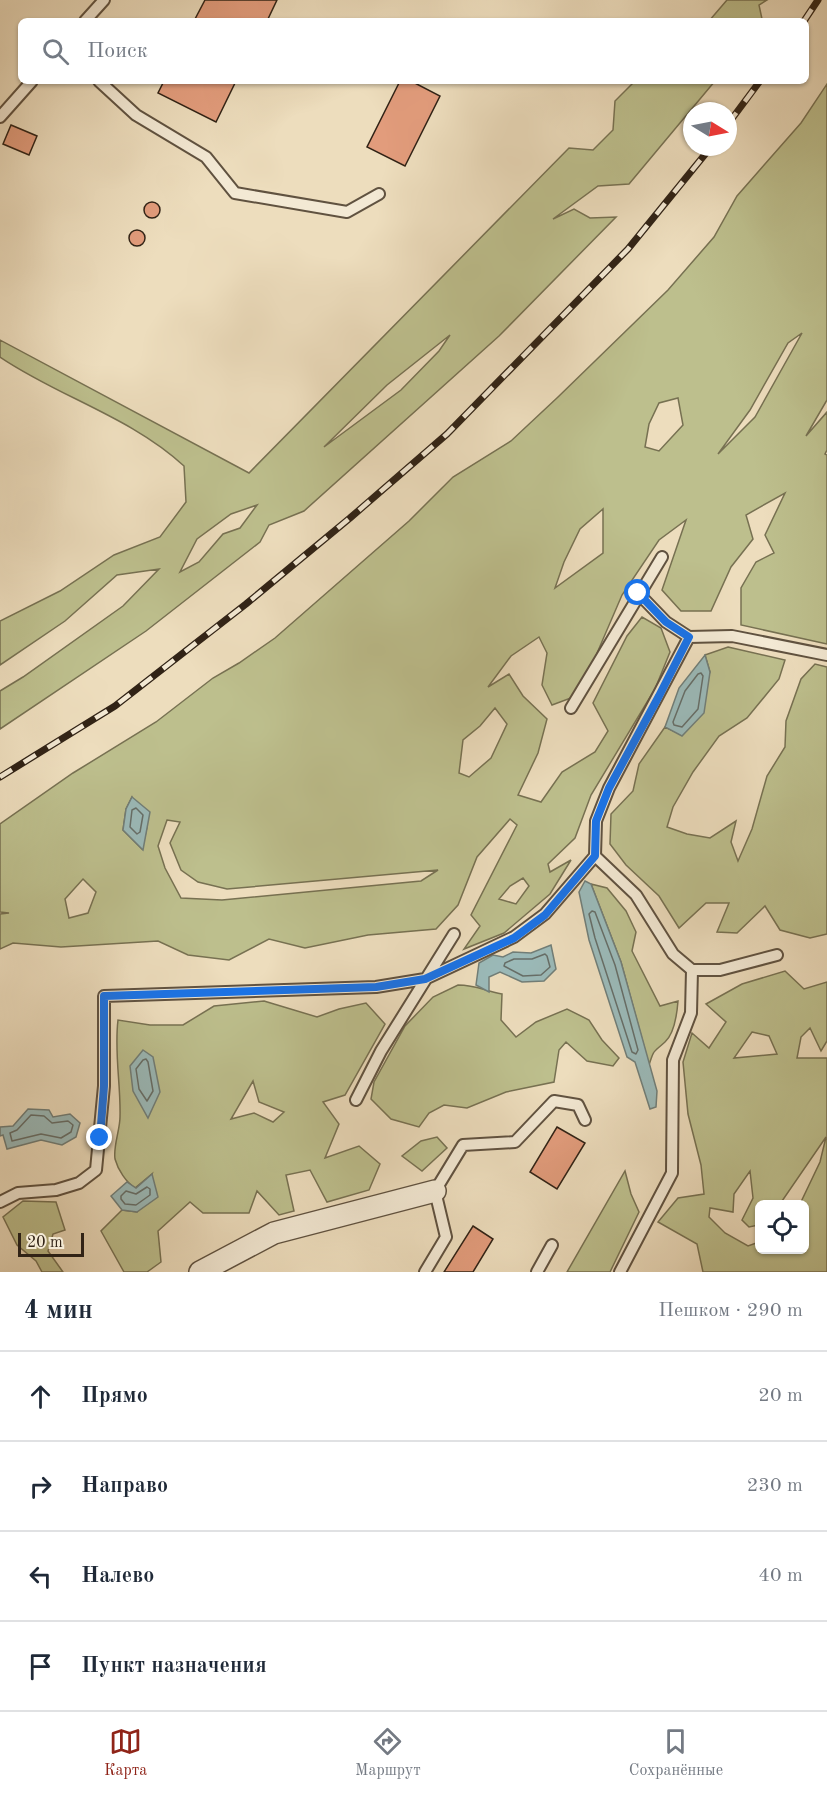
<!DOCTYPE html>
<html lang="ru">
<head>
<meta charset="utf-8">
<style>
  body { margin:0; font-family:"Old Standard TT",serif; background:#f2f2f3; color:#1f2937 }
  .controls { position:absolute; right:18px; bottom:18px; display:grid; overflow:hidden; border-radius:9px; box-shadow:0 2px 4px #0004 }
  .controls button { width:54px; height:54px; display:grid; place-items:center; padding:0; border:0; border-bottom:2px solid #e0e1e3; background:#fff; color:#1f2937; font:30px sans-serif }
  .compass { position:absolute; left:683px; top:102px; width:54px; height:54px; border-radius:50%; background:#fff; box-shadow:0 2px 4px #0004; rotate:100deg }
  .scale { position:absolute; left:18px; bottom:15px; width:66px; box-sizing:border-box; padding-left:6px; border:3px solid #312316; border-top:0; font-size:16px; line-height:21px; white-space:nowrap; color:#312316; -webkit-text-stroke:4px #f3e9d4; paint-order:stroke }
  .stop { position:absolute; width:18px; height:18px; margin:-14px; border:4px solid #1a73e8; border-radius:50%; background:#fff }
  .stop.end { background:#1a73e8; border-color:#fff; box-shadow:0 2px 6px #0008 }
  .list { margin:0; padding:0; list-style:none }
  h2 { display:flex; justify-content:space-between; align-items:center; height:78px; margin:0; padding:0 24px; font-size:26px }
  h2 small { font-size:20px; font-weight:400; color:#747a83 }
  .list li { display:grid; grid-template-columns:39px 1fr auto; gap:18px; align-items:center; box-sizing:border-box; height:90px; padding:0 24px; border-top:2px solid #e0e1e3 }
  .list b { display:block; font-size:22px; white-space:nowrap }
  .list em { font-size:20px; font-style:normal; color:#747a83 }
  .icon { flex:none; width:33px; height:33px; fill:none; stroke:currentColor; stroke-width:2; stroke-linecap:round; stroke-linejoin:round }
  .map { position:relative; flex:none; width:827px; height:1272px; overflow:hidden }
  .search { position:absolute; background:#fff; box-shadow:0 2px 4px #0004; left:18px; right:18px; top:18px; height:66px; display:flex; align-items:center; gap:15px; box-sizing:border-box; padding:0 21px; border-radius:9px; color:#747a83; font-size:22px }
  .sheet { height:438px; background:#fff }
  nav { display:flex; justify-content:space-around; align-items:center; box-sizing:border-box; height:84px; border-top:2px solid #e0e1e3; background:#fff; font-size:16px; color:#747a83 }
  nav a { display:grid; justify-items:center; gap:3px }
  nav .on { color:#8f2418 }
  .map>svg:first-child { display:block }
  .green { fill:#bdbf8d; stroke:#777152; stroke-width:1.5; fill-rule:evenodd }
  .water { fill:#9bbab9; stroke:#717e78; stroke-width:1.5 }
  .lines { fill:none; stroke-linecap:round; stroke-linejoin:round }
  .shore { stroke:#666e68; stroke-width:1.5 }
  .building { fill:#e29c7c; stroke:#312316; stroke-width:1.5 }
  .lane-casing { stroke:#605240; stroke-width:14 }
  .street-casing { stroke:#605240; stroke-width:24 }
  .lane { stroke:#f3e9d4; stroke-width:10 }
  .street { stroke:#f3e9d4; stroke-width:21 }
  .rail-casing { stroke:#312316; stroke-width:7 }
  .rail { stroke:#f3e9d4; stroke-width:4.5; stroke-dasharray:14; stroke-linecap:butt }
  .route { stroke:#1a73e8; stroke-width:8 }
</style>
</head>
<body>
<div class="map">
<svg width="827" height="1272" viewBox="0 0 827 1272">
  <rect width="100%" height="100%" fill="#edddbd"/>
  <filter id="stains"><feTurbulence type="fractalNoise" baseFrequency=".00333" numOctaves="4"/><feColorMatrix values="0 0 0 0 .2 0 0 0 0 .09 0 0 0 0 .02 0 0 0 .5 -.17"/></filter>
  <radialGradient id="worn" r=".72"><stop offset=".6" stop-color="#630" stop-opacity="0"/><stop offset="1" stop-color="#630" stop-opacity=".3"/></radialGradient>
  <path class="green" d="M727 0H767L759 5 762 19 761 21H709Z
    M635 81H715L629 184 598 186 553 219 574 209 590 218 616 217 499 336 304 511 269 525 260 542 146 631 0 729V691L23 677 123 606 159 569 117 575 65 621 0 665V621L60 591 114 555 160 537 186 502 184 466C131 417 59 397 0 357V340L249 473 569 148 593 150 613 130 615 101ZM450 335 439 351 401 390 324 447 387 385ZM257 505 240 528 223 534 199 562 180 572 197 539 231 514Z
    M827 84V400L806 436 827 412V450L825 454 827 455V644L741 625V588L756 562 774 553 765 535 785 493 746 515 753 539 731 567 711 611H681L662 590 686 520 659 540 622 595 579 695 552 705 542 685 547 653 539 637 511 656 488 687 509 674 523 696 547 719 538 753 518 795 541 802 562 772 595 752 608 731 593 703 627 636 642 617 661 628 670 652 655 689 591 795 575 838 548 864 550 872 571 860 550 894 504 933 464 949 480 926 471 915 517 825 510 819 477 857 458 905 436 929 368 935 305 948 269 939 229 960 188 955 158 941 61 947 13 943 0 949V914L9 913 0 912V824L73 773 156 722 213 678 239 663 275 638 409 521 453 477 511 441 558 397 668 290 714 237 737 196 801 123ZM802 333 755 417 718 454 750 410 788 343ZM678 398 683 425 659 451 645 447 649 424 659 403ZM603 509V553L555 588 564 562 580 529ZM495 708 507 724 491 758 469 777 459 773 463 740 480 726ZM132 797 147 827 142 849 123 830 126 809ZM167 820 180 822 170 843 181 870 198 882 227 889 438 870 421 881 222 900 181 898 165 868 158 846ZM523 878 529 886 516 904 499 899 510 886ZM83 879 96 892 88 913 69 918 65 899Z
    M728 647 785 660 779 679 747 718 719 736 693 772 673 807 667 827 687 834 710 838 736 821 731 842 738 861 752 829 767 776 785 747 786 721 801 679 815 664 827 667V934L810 938 780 930 765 906 737 933 717 932 729 903H706L679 928 659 896 626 865 610 844 611 814 633 791 639 764 665 727 682 735 710 672 705 655Z
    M591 884 607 888 626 911 636 932 632 951 660 1006 678 1001C677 1014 675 1033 665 1042 653 1053 654 1049 649 1065L621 962Z
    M785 971 804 989 827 982V1041L821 1051 810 1028 801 1037 797 1058H827V1272H703L697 1244 658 1222 678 1198 704 1194 701 1165 688 1114 683 1062 692 1033 709 1048 726 1022 706 1004 742 984ZM752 1032 769 1036 777 1054 734 1058ZM826 1137 820 1162 800 1204H804V1250H760L759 1242 748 1246 725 1233 709 1217 710 1208 733 1212 734 1194 750 1171 753 1198 742 1220 749 1227 759 1225 760 1204H780Z
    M458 985C477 985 484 991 502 994L501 1020 516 1037 536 1022 567 1009 589 1020 602 1040 619 1058 613 1066 587 1061 566 1042 559 1050 554 1082 506 1092 467 1108 444 1105 429 1113 419 1127 391 1119 371 1099 374 1082 405 1026 433 997Z
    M264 1001 317 1017 339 1009 366 1003 385 1024 345 1095 323 1102 339 1124 325 1158 359 1146 380 1164 369 1190 327 1202 310 1170 286 1175 294 1211 279 1215 257 1191 249 1213H203L190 1202 158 1231 161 1262 147 1272H124L101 1231 122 1210 137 1212 152 1174 135 1188C126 1182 118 1170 115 1159 113 1146 120 1130 120 1117 121 1085 114 1053 118 1020L150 1025H183L214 1006ZM253 1081 259 1102 284 1112 273 1122 254 1113 231 1119Z
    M437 1137 447 1148 422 1171 402 1156 421 1141Z
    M625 1171 631 1194 639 1212 610 1272H567Z
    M23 1201 56 1202 65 1230 53 1234 48 1251 63 1272H42L36 1261 17 1245 3 1217Z"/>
  <path class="water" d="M705 655 710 672 704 713 682 736 665 727 679 688Z
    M132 797 150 812 143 850 123 830 126 809Z
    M585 881 591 884 621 962 657 1091 656 1107 650 1109 635 1062 627 1057 589 940 579 892Z
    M551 945 556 969 544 981 522 982 500 972 489 977V992L476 985 479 963 493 955 503 957 513 952 531 953Z
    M143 1050 153 1057 160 1092 148 1118 133 1091 130 1066Z
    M28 1109 49 1110 53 1117 70 1114 80 1123 76 1137 62 1145 41 1140 7 1149 3 1135 0 1136V1127L13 1126Z
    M152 1174 158 1197 137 1212 122 1210 111 1196 127 1182 136 1188Z"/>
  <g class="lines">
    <path class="shore" d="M698 674 701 673 703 676 698 709 682 727 674 725 673 722 685 691Z
      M136 808 143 815 140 832 137 834 130 827 132 810Z
      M592 911 595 912 615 965 638 1050 636 1054 632 1052 595 938 589 914Z
      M545 954 547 956 550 967 541 975 523 976 504 966 505 963 514 959H532Z
      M146 1059 148 1062 153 1091 147 1101 139 1089 136 1069 143 1060Z
      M31 1115 44 1116 52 1123 68 1121 73 1125 71 1132 61 1138 41 1134 12 1141 10 1133 17 1130Z
      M147 1187 150 1189V1195L136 1205 125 1204 121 1199V1196L126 1191 136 1194Z"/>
  </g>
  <path class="building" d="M205 0H277L267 21H194Z
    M164 81H236L216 122 158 93Z
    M400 81H411L440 96 405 166 367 147Z
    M11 125 37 136 29 155 3 144Z
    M144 210a8 8 0 1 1 16 0a8 8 0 1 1-16 0Z
    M129 238a8 8 0 1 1 16 0a8 8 0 1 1-16 0Z
    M557 1127 585 1143 557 1189 530 1172Z
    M473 1226 493 1239 473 1272H444Z"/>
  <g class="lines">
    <defs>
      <path id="lane" d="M85 21 104 0
        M99 81 136 115 206 157 235 193 347 212 379 194
        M0 117 32 81
        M638 593 666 622 689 637 732 636 827 655
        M689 637 609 788 596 821 595 856 636 895 673 954 692 970H720L777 955
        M571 708 662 557
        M356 1100 381 1051 454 934
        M0 1202 18 1193 56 1190 79 1183 96 1170 104 1086V996L376 987 425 979 514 937 545 914 595 856
        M425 1272 446 1237 435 1191 463 1145 515 1142 554 1101 578 1105 585 1120
        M537 1272 552 1245
        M620 1272 672 1173 673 1060 691 1013 692 970"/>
      <path id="street" d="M200 1272 274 1233 435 1191"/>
    </defs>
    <use href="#lane" class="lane-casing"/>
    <use href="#street" class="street-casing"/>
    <use href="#lane" class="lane"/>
    <use href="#street" class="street"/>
    <defs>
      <path id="rail" d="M804 21 818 0
        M728 124 760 81
        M0 777 115 706 246 604 350 518 447 434 628 249 711 147"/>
    </defs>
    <use href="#rail" class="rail-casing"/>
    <use href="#rail" class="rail"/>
  </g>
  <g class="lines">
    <path class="route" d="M100 1138 104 1086V996L376 987 425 979 514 938 545 915 595 856 596 821 609 788 659 696 689 637 666 622 638 593"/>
  </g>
  <rect width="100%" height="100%" filter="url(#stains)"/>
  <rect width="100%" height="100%" fill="url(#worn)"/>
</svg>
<div class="controls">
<button><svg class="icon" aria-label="locate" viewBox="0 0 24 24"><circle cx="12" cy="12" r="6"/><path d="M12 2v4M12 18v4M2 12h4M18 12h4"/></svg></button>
</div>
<svg class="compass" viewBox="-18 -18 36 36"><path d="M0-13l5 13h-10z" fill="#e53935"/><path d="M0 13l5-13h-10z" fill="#747a83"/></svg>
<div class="scale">20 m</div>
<div class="stop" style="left:638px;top:593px"></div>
<div class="stop end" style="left:100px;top:1138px"></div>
<div class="search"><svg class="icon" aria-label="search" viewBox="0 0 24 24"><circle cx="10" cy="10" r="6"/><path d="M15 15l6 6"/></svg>Поиск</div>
</div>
<section class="sheet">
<h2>4 мин<small>Пешком · 290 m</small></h2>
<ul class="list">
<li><svg class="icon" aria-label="ahead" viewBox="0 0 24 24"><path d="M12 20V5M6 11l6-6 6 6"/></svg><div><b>Прямо</b></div><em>20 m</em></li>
<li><svg class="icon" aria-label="right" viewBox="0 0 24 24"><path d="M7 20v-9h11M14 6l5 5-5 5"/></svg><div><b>Направо</b></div><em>230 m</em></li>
<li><svg class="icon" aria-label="left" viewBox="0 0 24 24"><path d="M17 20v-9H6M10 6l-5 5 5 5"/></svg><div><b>Налево</b></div><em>40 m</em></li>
<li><svg class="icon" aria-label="arrive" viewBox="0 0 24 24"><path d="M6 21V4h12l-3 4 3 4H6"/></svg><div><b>Пункт назначения</b></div></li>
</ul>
</section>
<nav>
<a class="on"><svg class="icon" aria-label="map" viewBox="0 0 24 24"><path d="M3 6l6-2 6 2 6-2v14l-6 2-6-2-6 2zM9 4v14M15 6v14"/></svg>Карта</a>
<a><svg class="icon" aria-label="directions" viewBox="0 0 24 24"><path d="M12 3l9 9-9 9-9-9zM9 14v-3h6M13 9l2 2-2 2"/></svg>Маршрут</a>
<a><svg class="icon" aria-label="saved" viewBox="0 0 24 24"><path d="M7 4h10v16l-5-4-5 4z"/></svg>Сохранённые</a>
</nav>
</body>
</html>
